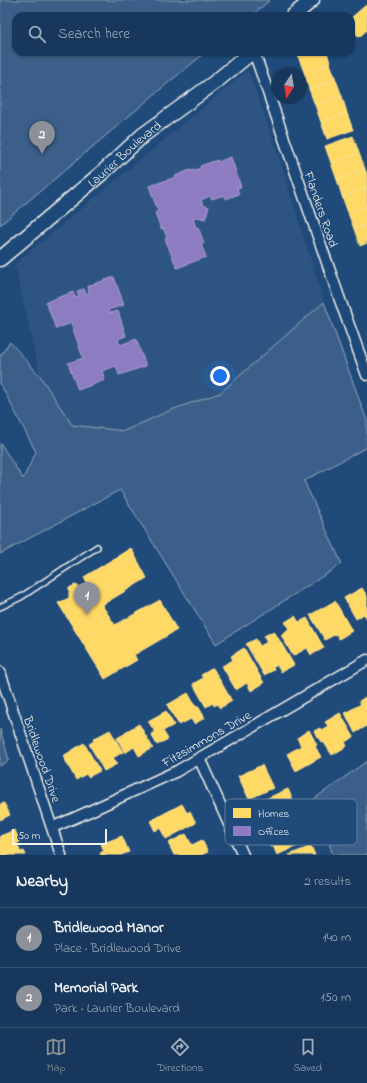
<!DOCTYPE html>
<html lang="en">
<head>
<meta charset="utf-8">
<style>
  body { margin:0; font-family:"Indie Flower",sans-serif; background:#244365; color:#f1f3f6 }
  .compass { position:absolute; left:271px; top:68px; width:36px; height:36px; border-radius:50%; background:#17385c; box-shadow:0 1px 3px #0004; rotate:192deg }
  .scale { position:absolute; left:12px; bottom:10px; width:95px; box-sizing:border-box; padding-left:4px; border:2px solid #f4f1e8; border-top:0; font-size:11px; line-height:14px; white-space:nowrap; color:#f4f1e8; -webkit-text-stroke:3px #1f4a7a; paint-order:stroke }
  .you { position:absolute; left:220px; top:376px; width:14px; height:14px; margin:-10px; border:3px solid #fff; border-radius:50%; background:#1a73e8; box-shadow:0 0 0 6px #1a73e833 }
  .badge { display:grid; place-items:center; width:26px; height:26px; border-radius:50%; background:#8c9099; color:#fff; font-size:13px; font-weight:700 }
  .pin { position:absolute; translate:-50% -33px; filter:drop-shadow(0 1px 2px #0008) }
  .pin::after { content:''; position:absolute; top:21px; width:14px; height:12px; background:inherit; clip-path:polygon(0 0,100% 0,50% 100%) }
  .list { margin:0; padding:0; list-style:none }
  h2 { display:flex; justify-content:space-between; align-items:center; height:52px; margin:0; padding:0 16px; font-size:17px }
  h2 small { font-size:13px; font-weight:400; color:#9eacbb }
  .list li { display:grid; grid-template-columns:26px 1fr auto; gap:12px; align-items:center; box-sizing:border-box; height:60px; padding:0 16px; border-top:1px solid #365272 }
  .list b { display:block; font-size:15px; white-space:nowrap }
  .list p { margin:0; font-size:13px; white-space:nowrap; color:#9eacbb }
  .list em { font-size:13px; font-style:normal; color:#9eacbb }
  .icon { flex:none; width:22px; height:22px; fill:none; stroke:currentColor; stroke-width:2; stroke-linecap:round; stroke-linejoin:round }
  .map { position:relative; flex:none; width:367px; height:855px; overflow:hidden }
  .search { position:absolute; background:#17385c; box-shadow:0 1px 3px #0004; left:12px; right:12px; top:12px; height:44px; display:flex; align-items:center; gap:10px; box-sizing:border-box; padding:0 14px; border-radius:12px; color:#9eacbb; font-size:15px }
  .sheet { height:172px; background:#17385c }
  nav { display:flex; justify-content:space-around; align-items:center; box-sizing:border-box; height:56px; border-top:1px solid #365272; background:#17385c; font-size:11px; color:#9eacbb }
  nav a { display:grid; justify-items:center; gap:2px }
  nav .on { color:#8c9099 }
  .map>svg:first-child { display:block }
  .built { fill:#2d5581 }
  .green { fill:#3a5f88; stroke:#97a8b8 }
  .homes { fill:#ffd966; stroke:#fce08d }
  .offices { fill:#8e7cc3; stroke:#ad9fce }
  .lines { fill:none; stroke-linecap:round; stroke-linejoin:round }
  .lane-casing { stroke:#f4f1e8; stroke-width:8 }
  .street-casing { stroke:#f4f1e8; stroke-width:13 }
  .secondary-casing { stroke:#f4f1e8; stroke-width:17 }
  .lane { stroke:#1f4a7a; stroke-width:5 }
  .street { stroke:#1f4a7a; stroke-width:10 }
  .secondary { stroke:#1f4a7a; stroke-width:14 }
  .labels { text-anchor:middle; stroke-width:4; stroke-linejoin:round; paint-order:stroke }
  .street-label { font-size:13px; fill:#f4f1e8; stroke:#1f4a7a }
  .key { fill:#1f4a7a; stroke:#5f7c9b; stroke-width:1 }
  .key-label { font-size:11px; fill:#f4f1e8 }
</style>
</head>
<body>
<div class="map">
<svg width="367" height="855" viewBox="0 0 367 855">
  <rect width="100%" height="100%" fill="#1f4a7a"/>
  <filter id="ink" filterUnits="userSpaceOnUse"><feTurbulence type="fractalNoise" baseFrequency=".025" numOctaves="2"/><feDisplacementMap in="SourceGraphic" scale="8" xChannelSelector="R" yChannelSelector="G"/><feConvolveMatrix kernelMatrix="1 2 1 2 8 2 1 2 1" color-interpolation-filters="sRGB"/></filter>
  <g filter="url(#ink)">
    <path class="built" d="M248 70 278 154 324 302 220 393 171 410 124 431 72 425 40 376 15 264Z"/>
    <path class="green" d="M0 0H270L251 16H16V52H206L168 83 0 225Z
      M324 302 367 421V447L304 481 342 564 216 644 120 490 0 554V444H1L23 479 36 452 0 383V356L10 342 40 376 72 425 124 431 171 410 220 393Z
      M0 729 9 760 0 766Z
      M367 761V855H333L314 799Z"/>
    <path class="homes" d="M366 5 367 6V30L359 37 351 28V18Z
      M309 52H327L330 63 304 72 298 56Z
      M330 63 336 80 309 89 304 72Z
      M336 80 342 96 315 105 309 89Z
      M342 96 347 113 321 122 315 105Z
      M347 113 353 130 327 139 321 122Z
      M353 136 359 153 331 163 325 146Z
      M359 153 365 169 337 180 331 163Z
      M365 169 367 174V188L342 196 337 180Z
      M367 188V206L348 213 342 196Z
      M367 206V225L354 229 348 213Z
      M367 225V243L360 246 354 229Z
      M131 548 147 578 102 605 115 625 160 600 177 630 134 655 137 660 105 679 58 603 69 598V588L75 585 81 587 87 584 84 577Z
      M362 588 367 596V619L364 614 356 619 344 598Z
      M335 601 352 631 339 639 336 634 325 640 310 615Z
      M295 616 299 622 307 618 324 648 311 655 307 648 293 656 281 635 289 629 285 622Z
      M274 631 294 665 281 672 277 665 273 667 274 670 264 675 246 644 256 639 260 646 267 642 264 636Z
      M244 648 264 683 251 691 247 683 236 690 222 666 233 660 231 656Z
      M213 668 232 701 220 708 217 704 214 706 213 703 206 707 193 684 203 678 201 675Z
      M188 693 196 707 198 706 205 718 194 724 191 719 179 725 167 705Z
      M367 696V726L355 733 345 713 361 704 359 701Z
      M166 711 174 725 163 731 168 739 157 745 151 734 155 732 148 721Z
      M340 713 354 737 345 742 347 746 332 755 323 741 321 742 314 731 320 728 321 730 328 726 325 722Z
      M139 724 153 748 139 756 134 747 125 753 117 738 126 733 125 732Z
      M110 730 123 752 113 758 117 764 104 771 89 744 94 741 93 739Z
      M309 730 317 745 315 746 321 757 296 771 287 754 301 746 297 738Z
      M84 743 100 771 88 777 86 774 76 780 63 756Z
      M262 765 273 788 249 799 238 776Z
      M288 789 298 812 277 820 278 822 262 829 257 817 259 816 254 804Z
      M4 803 10 815 0 820V804Z
      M182 804 187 813 190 811 196 823 166 839 160 828 155 831 150 821Z
      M296 821 301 833 307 831 311 840 277 855 273 846 270 847 265 835Z
      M15 830 20 842 17 843 19 848 0 855V836Z
      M186 834 192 845 202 840 208 852 201 855H174L168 843Z
      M122 836 129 852 121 855H101L100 853 104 851 101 844Z
      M311 846 315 855H289Z
      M19 848 20 852 24 851 26 855H1Z"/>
    <path class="offices" d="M231 157 241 187 237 188 239 194 226 199 224 195 212 199 210 196 201 200 203 205 209 207 205 219 197 217 193 218 196 228 198 227 204 243 201 244 206 257 177 268 165 239 167 238 163 228 161 229 155 213 158 211 149 186 176 177 175 176 190 170 191 171 201 168 200 166 217 160 218 162Z
      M114 277 124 305 108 310 109 313 118 311 126 336 118 339 120 345 136 339 146 366 119 375 116 366 102 371 105 380 78 390 68 363 83 358 71 323 56 329 46 302 73 292 75 297 79 296 77 291 84 289 86 294 89 292 88 286Z"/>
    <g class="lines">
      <defs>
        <path id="lane" d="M0 607 21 597 97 547"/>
        <path id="street" d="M254 52 340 300 367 375
          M0 672 61 855
          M199 758 243 855
          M53 827 79 816 177 771 367 660"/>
        <g id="secondary">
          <path d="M293 16 312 0"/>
          <path id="s1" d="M0 259 103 172 143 135 214 83 252 52"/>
        </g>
      </defs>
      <use href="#lane" class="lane-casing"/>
      <use href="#street" class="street-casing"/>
      <use href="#secondary" class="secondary-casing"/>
      <use href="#lane" class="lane"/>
      <use href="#street" class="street"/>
      <use href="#secondary" class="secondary"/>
    </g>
  </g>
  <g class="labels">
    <g class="street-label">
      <text dy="5" stroke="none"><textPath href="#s1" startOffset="163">Laurier Boulevard</textPath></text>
      <text transform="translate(322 209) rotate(71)" y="5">Flanders Road</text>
      <text transform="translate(206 738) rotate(-30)" y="5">Fitzsimmons Drive</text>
      <text transform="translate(43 759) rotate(71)" y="5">Bridlewood Drive</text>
    </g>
  </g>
  <rect x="225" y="799" width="132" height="46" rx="6" class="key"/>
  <rect x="233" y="808" width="18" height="10" fill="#ffd966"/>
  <rect x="233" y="826" width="18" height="10" fill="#8e7cc3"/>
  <g class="key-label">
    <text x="258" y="817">Homes</text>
    <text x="258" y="835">Offices</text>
  </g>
</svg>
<svg class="compass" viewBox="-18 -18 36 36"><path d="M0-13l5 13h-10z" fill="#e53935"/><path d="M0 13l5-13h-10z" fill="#9eacbb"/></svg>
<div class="scale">50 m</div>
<div class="you"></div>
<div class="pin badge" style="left:87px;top:615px">1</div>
<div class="pin badge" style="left:42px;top:154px">2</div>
<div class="search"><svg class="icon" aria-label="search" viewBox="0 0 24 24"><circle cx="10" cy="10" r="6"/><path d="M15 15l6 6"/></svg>Search here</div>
</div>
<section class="sheet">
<h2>Nearby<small>2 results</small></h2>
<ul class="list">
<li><span class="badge">1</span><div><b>Bridlewood Manor</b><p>Place · Bridlewood Drive</p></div><em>140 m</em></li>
<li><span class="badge">2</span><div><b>Memorial Park</b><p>Park · Laurier Boulevard</p></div><em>150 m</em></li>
</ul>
</section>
<nav>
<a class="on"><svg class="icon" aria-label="map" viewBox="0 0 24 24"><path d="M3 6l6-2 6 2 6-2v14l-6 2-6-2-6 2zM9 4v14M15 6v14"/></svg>Map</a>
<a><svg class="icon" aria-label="directions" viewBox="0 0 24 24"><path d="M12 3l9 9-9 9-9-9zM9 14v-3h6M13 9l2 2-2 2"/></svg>Directions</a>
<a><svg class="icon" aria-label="saved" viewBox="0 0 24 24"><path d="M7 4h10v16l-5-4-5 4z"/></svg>Saved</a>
</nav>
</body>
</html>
